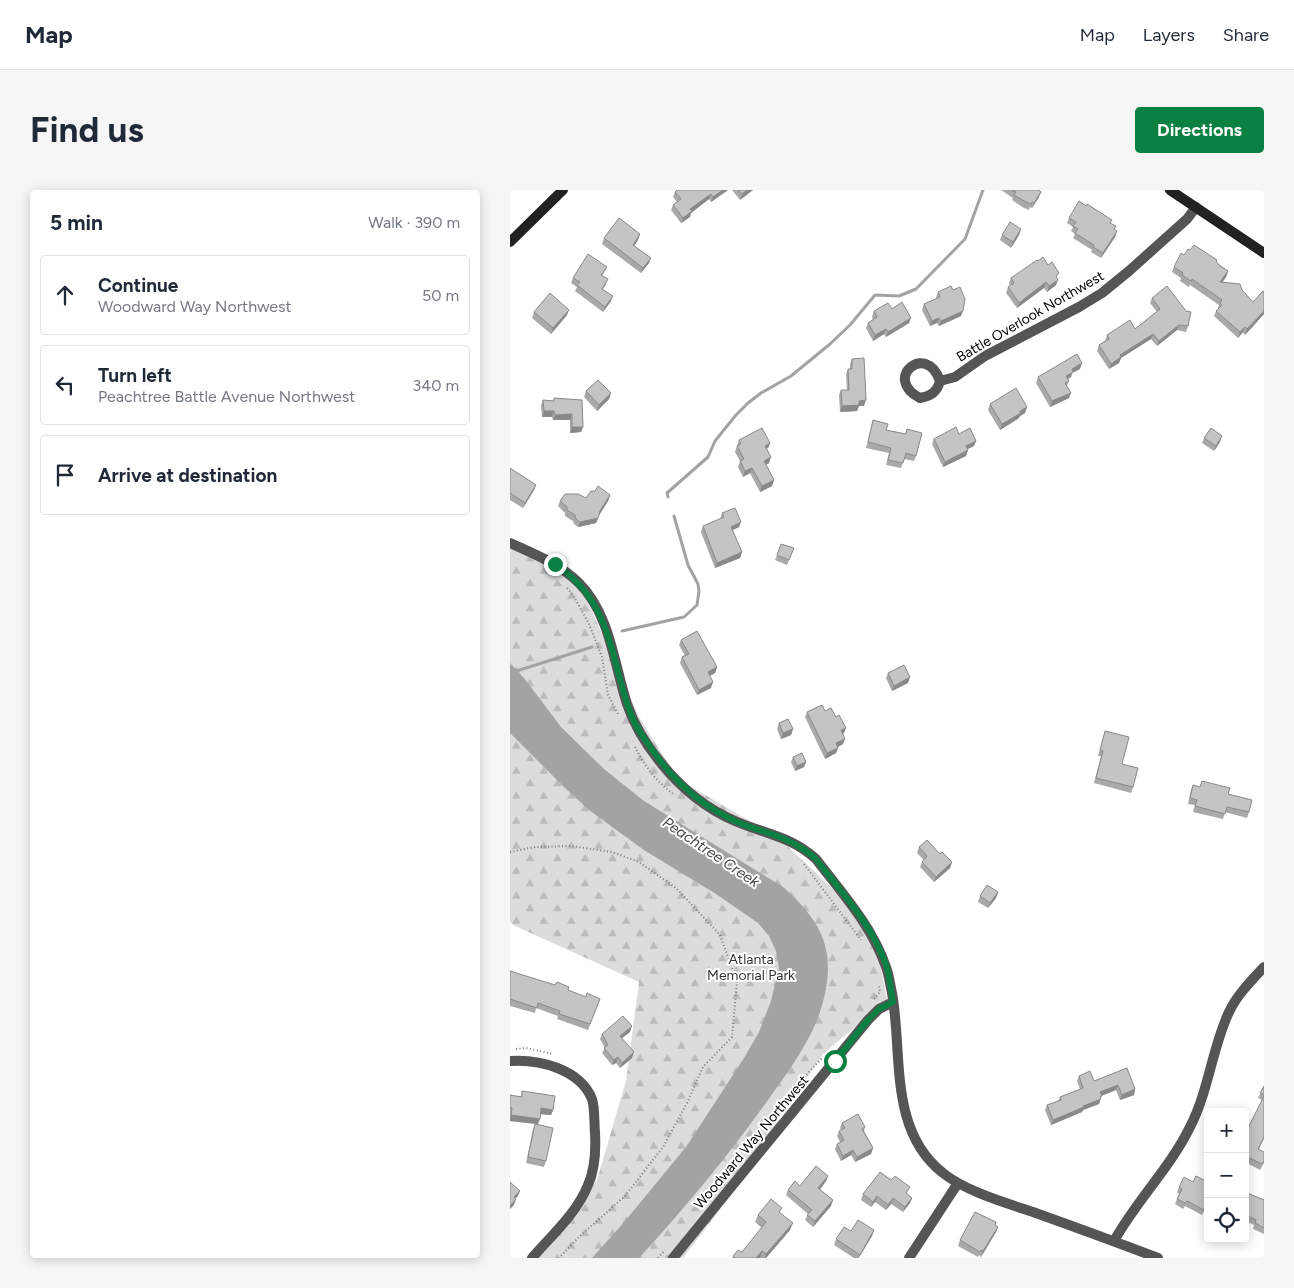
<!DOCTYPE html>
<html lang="en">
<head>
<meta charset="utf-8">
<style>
  body { margin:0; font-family:Figtree,sans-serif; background:#f6f6f7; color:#1f2937 }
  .controls { position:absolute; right:15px; bottom:15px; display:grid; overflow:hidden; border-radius:5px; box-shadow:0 2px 12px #0003 }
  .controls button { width:45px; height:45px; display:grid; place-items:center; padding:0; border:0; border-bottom:1px solid #e0e1e3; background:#fff; color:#1f2937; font:25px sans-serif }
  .stop { position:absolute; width:15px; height:15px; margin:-11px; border:4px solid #0b8043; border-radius:50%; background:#fff }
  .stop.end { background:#0b8043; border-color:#fff; box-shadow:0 1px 5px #0008 }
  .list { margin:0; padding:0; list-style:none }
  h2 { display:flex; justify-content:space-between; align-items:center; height:65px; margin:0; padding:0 20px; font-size:21px }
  h2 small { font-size:16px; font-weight:400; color:#747a83 }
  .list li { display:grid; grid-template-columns:32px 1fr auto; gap:15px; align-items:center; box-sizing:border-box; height:80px; margin:0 10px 10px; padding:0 10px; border:1px solid #e0e1e3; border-radius:5px }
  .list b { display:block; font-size:19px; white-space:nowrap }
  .list p { margin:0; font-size:16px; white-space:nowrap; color:#747a83 }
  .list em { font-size:16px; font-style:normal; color:#747a83 }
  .icon { flex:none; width:28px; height:28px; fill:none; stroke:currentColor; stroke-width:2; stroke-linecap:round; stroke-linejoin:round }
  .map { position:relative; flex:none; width:754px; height:1068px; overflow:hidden; border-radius:5px }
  header { display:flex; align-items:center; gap:30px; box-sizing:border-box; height:70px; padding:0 25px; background:#fff; border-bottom:1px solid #e0e1e3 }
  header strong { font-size:24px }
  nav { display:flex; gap:28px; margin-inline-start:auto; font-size:18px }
  .intro { display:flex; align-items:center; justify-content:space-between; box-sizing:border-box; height:120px; padding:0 30px }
  h1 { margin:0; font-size:35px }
  .button { padding:12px 22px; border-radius:5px; background:#0b8043; color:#fff; font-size:18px; font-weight:700 }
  main { display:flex; gap:30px; padding:0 30px }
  aside { flex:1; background:#fff; border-radius:5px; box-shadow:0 2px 12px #0003 }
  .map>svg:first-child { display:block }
  .forest { fill:url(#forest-firs) }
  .water { fill:#a3a3a3 }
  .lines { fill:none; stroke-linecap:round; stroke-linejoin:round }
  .stream { stroke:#a3a3a3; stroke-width:3 }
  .path { stroke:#777; stroke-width:2; stroke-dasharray:1 2.5; stroke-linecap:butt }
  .street { stroke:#555; stroke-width:10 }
  .secondary { stroke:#222; stroke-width:10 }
  .wall { fill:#a9a9a9 }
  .shaded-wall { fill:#898989 }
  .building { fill:#c4c4c4; stroke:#898989 }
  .route { stroke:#0b8043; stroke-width:6 }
  .labels { text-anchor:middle; stroke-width:4; stroke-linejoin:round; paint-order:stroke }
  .street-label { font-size:14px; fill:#000; stroke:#fff }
  .park-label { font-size:14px; fill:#333; stroke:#fff }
  .water-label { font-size:15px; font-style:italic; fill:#444; stroke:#fff }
</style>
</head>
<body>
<header>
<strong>Map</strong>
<nav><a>Map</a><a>Layers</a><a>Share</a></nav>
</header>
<div class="intro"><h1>Find us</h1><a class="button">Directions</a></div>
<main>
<aside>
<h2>5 min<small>Walk · 390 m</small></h2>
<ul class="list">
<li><svg class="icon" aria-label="ahead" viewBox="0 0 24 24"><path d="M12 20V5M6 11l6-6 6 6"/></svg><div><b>Continue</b><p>Woodward Way Northwest</p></div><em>50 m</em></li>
<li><svg class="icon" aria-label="left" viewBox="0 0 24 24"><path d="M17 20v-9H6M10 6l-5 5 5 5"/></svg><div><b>Turn left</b><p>Peachtree Battle Avenue Northwest</p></div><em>340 m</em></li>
<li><svg class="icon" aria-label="arrive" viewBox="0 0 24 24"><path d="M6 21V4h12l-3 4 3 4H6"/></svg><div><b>Arrive at destination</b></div></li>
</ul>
</aside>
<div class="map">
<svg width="754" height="1068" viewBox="0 0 754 1068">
  <defs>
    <pattern id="forest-firs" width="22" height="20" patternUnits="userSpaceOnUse" patternTransform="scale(1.25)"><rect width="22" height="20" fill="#dcdcdc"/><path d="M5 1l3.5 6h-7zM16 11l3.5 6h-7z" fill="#bbb"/></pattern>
  </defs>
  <rect width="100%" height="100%" fill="#fff"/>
  <path class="forest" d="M0 351 72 399 129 527 168 589 270 649 363 737 377 810 313 864 206 1025 173 1068H24L87 990 116 891 129 792 5 736 0 732Z"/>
  <path class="water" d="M0 473 14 488 51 537 94 579 134 611 273 697C294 716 313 736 317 765 321 792 311 826 298 849 287 870 272 890 258 910 219 965 175 1018 129 1068H82L115 1031 176 957 234 868 249 842 261 811 269 778 266 761 259 746 248 733 206 704 134 660 79 620 54 597 0 543Z"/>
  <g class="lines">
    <path class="stream" d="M158 307 157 303 198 267 205 251 226 225 238 213 251 203 281 186 320 154 340 135 365 105 389 106 406 99 455 49 473 0
      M112 441 174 427 187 415 189 401 188 394 178 375 164 326
      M0 483 82 457"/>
    <path class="path" d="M57 398 63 405 79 434 92 467 98 505 108 524
      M125 557C134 575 148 594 165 605
      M0 662 25 657 61 656 102 662 129 672 166 698 210 745 227 792 222 847 193 877 177 913 153 957 115 1006 70 1046 49 1068
      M294 674 351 750
      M364 809 370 802 369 796
      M6 859 16 858 43 864
      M278 910 284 898 313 867
      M148 1068 155 1060"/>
    <path class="street" d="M430 191C427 202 421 206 410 208 372 189 416 151 430 191L445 187 475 166 569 117 592 103 619 81 677 29 686 17
      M0 353C24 364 50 374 69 393 100 424 104 474 117 514 124 535 137 556 151 573 171 598 195 618 225 631 255 644 281 646 306 669 332 703 362 736 376 777 379 785 380 794 382 803 393 863 378 940 433 983 455 1001 496 1013 523 1022 565 1037 606 1052 648 1068
      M0 871C29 869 70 879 82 909 85 918 84 932 85 943 86 961 85 979 78 995 67 1023 41 1046 22 1068
      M604 1051C626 1011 660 978 680 937 699 900 702 858 719 822 727 805 741 791 754 777
      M163 1068 358 830 369 819 383 812
      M399 1068 448 993"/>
    <path class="secondary" d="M660 0 754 63
      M0 52 53 0"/>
  </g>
  <path class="wall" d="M218 0 201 12 199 9 181 23 180 27 171 33 161 20 163 15 167 12 163 7 165 2Z
    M222 0H243L230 10Z
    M491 0H529V7L522 18 520 17 519 20 514 18 502 10 503 8Z
    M559 28 601 33 604 40 607 41 605 47 591 68 581 62 582 60 563 48 565 44 561 41 563 37 557 33Z
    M511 39 509 45 501 58 490 50 492 45Z
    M130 44 128 50 124 56 139 73 131 83 92 54 94 48Z
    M680 60 706 72 718 81 716 87 712 93 732 100 743 112 754 102V124L735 145 733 142 728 148 704 126 706 121 709 119 708 118 709 115 680 95 679 97 670 91 671 88 662 82 664 77Z
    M97 77 92 86 96 95 93 99 101 111 93 122 65 101 67 97 61 93 63 88Z
    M501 88H547L546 95 537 102 534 98 507 118 496 103 498 97 500 96 499 93Z
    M428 102 451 126 429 136 427 133 420 136 412 120 414 114 427 109 426 107Z
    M642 108 678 136 676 142 667 140 647 156 641 149 611 168 609 173 599 179 587 161 589 155 595 151 597 145 625 139 647 122 640 113Z
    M382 119 399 133 376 147 374 144 363 151 356 138 358 133 363 130 362 127 364 121Z
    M24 122 57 125 41 144 22 128Z
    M342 169 354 216H349L347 221 330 222 329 205 331 200H337L336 184 338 179H340V174Z
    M570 179 562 183 561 187 558 189 559 191 557 196 559 208 540 217 526 193 528 187Z
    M76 201 101 203 99 209 87 221 74 207Z
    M44 208 73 237 71 242 60 243V230H43L42 227H32L31 215 33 210 43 211Z
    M480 214 517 217 515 223 510 226 509 228 490 240 478 220Z
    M363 230 376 240 395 244 397 239 406 266 404 271 394 269 391 278 376 275 379 263 356 258Z
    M449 244 466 251 464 256 457 259 458 260 456 266 433 277 422 254 424 249Z
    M694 248 710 252 704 261 692 253Z
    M229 250 260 253 258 258 256 259 259 273 256 275 264 290 262 296 250 302 240 283 233 287 228 277 230 271 225 262Z
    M0 278 26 295 24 300 13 318 0 310Z
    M100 305 98 311 89 325 86 333 68 337 64 334 63 331 55 326V323L48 316 50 311Z
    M212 323 229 337 222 340 232 362 230 368 205 378 191 342 193 336 210 329Z
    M271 354 284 358 277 375 265 370Z
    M171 450 207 477 205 483 199 486 201 498 187 505 170 473 172 467 175 466 169 455Z
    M378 483 398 493 382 501 376 488Z
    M315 521 334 543 333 544V554L328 557 326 563 315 569 295 527 297 522Z
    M269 533 283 539 281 545 271 549 267 539Z
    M595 541 623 597 621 603 584 593 591 566H588Z
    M283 567 296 572 294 577 285 581 281 572Z
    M692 591 718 604 739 622 737 628 715 622 713 629 683 622 685 615 678 614 681 600 683 595 690 597Z
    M409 657 430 664 442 672 440 678 424 692 410 677 412 672 414 670 407 663Z
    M488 702 486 708 478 718 468 712 470 706Z
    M0 781 58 800 76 807 90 809 78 840 47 829 48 826 26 818 25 823 0 816Z
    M120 842 112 848 122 868 110 878 106 873 102 875 92 863 95 858 90 849 92 844Z
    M617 878 625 899 624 905 610 910 606 900 591 906 589 914 573 920 572 922 541 935 535 920 537 915 548 911 550 907 570 899 567 891 569 886 584 891Z
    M754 896V949L749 959 754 962V973L750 980 735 972V944L752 910 748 908Z
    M12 901 43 920 41 925 30 924 28 934 36 971 34 977 16 973 23 939 25 934 0 931V906H11Z
    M332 933 355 937 354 941 363 958 361 964 345 972 341 965 331 971 325 959 327 954 330 952 327 946 329 941 331 940 330 938Z
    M318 986 316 991 310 1000 321 1016 303 1037 295 1030 298 1024 276 1005 278 1000Z
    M698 992V1014L692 1025 675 1016 673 1019 665 1014 669 1004 667 1002 669 997Z
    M735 1002 754 1010V1044L743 1039 744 1035 735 1031Z
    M398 1003 397 1004 402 1008 400 1013 393 1022 381 1014 376 1020 365 1012 361 1017 351 1010 353 1004Z
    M270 1023 280 1040 256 1068H222L223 1066 232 1062 252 1038 245 1032 248 1025Z
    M485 1035 488 1037 486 1042 471 1067 469 1065 468 1067 448 1056 450 1050Z
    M364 1040 362 1046 349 1068H344L324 1055 326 1049 341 1041Z"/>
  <path class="shaded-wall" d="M213 0H218L201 12 203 7Z
    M237 0H243L230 10 232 4Z
    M531 2 529 7 522 18 524 13Z
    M201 4 199 9 181 23 180 27 171 33 173 28 180 19Z
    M511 39 509 45 501 58 503 52Z
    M607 41 605 47 591 68 593 63Z
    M130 44 128 50 121 60 123 55Z
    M141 68 139 73 131 83 133 78Z
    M718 81 716 87 708 98 710 92Z
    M548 90 546 95 537 102 539 96Z
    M536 92 534 98 507 118 509 113Z
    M103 106 101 111 93 122 95 117Z
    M59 120 57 125 41 144 43 138Z
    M453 121 451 126 429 136 431 131Z
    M754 121V124L735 145 737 139Z
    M401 128 399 133 376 147 378 142Z
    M429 128 427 133 420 136 422 131Z
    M669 135 667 140 647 156 649 151Z
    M735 137 733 142 728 148 730 142Z
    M376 139 374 144 363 151 365 145Z
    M643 144 641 149 611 168 609 173 599 179 601 174 610 165Z
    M572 173 570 179 562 183 561 187 554 191 556 186 562 179Z
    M101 203 99 209 87 221 89 215Z
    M561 203 559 208 540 217 542 211Z
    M356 210 354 216H349L347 221 330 222 332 216 349 211Z
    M517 217 515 223 510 226 509 228 490 240 492 234Z
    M34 221H44L42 227H32Z
    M62 224 60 230H43L45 225Z
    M62 237H73L71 242 60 243Z
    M712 246 710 252 704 261 706 256Z
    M466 251 464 256 454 261 456 256Z
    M260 253 258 258 253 261 255 256Z
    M458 260 456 266 433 277 435 272Z
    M261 267 259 273 252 276 254 271Z
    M242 278 240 283 233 287 235 281Z
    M264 290 262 296 250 302 252 296Z
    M26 295 24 300 13 318 15 313Z
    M100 305 98 311 88 327 90 321Z
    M88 328 86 333 68 337 70 332Z
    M231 332 229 337 219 342 221 337Z
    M232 362 230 368 205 378 207 373Z
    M207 477 205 483 196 488 198 482Z
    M400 487 398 493 382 501 384 496Z
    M203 492 201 498 187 505 189 500Z
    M336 538 334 543 329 546 331 540Z
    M283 539 281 545 271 549 273 543Z
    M335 549 333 554 324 559 326 553Z
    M328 558 326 563 315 569 317 563Z
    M296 572 294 577 285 581 287 576Z
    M442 672 440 678 424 692 426 687Z
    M488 702 486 708 478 718 480 713Z
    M122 836 120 842 108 851 110 846Z
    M124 862 122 868 110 878 112 873Z
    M108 867 106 873 102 875 104 870Z
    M608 895 606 900 591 906 589 914 573 920 572 922 541 935 543 930 573 916 590 902Z
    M625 899 624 905 610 910 612 905Z
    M31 918 43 920 41 925 29 924Z
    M1 925 30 929 28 934 0 931Z
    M363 958 361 964 345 972 347 967Z
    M343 960 341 965 331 971 333 966Z
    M318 986 316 991 306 1004 308 998Z
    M10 1001 8 1006 2 1012 4 1007Z
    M367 1006 365 1012 361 1017 363 1012Z
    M383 1008 381 1014 376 1020 378 1015Z
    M402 1008 400 1013 393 1022 395 1017Z
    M6 1009 4 1015 0 1019V1016Z
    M323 1010 321 1016 303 1037 305 1031Z
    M283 1033 280 1040 256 1068H255L256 1064Z
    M488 1037 486 1042 471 1067 473 1061Z
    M364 1040 362 1046 348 1068 350 1065Z
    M252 1061 250 1068H246Z"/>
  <path class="building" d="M167 0H213L203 7 201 4 180 19 182 21 173 28 163 15 171 9 165 2Z
    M228 0H237L232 4Z
    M502 0H529L531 2 524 13 522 12 521 14 516 12 504 5 506 2Z
    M569 11 576 16 577 14 602 30 600 33 606 36 604 39 607 41 593 63 583 57 584 55 565 43 568 39 563 36 566 32 559 28Z
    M109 28 130 44 123 55 141 68 133 78 94 48Z
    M500 32 511 39 503 52 492 45Z
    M684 55 707 70 706 71 710 76 718 81 710 92 730 94 732 100 743 112 753 101 754 102V121L737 139 735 137 730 142 706 121 712 115 710 113 712 110 682 89 681 91 672 85 673 83 664 77 671 63 674 65 678 59 680 60Z
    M78 64 97 77 91 85 98 89 92 99 103 106 95 117 67 95 70 92 63 88Z
    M533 67 538 75 542 72 549 83 546 86 548 90 539 96 536 92 509 113 498 97 504 93 501 88 527 70 528 71Z
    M441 96 443 100 450 97 455 109 453 121 431 131 429 128 422 131 414 114 430 107 428 102Z
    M657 96 676 121 681 122 678 136 669 135 649 151 643 144 610 165 611 167 601 174 589 155 599 149 597 145 620 130 625 139 650 119 642 108Z
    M40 103 59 120 43 138 24 122Z
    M392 112 401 128 378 142 376 139 365 145 358 133 367 127 364 121 378 113 382 119Z
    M567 164 572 173 562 179 563 182 556 186 559 191 555 193 561 203 542 211 528 187Z
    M354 168 356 210 349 211V215L332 216 331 200H339L338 179H342V169Z
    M88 190 101 203 89 215 76 201Z
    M506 198 517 217 510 221 511 223 492 234 480 214Z
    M44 208 72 210 73 237H62V224L45 225 44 221H34L33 210 44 211Z
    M363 230 378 234 376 240 396 244 397 239 412 243 406 266 396 263 393 273 378 270 381 258 358 252Z
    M446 237 449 244 460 238 466 251 456 256 458 260 435 272 424 249Z
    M252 238 260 253 255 256 261 267 254 271 264 290 252 296 242 278 235 281 230 271 234 269 227 256 231 254 229 250Z
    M701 238 712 246 706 256 694 248Z
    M0 278 26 295 15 313 0 303Z
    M88 296 100 305 90 321 88 328 70 332 66 329 65 325 57 320V317L50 311 55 304H68L76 308 81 301H85Z
    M225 318 231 332 221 337 232 362 207 373 193 336 214 327 212 323Z
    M271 354 284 358 279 370 267 365Z
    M187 441 207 477 198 482 203 492 189 500 172 467 179 464 171 450Z
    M394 475 400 487 384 496 378 483Z
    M312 515 315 521 321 518 326 527 329 525 336 538 331 540 335 549 326 553 328 558 317 563 297 522Z
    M278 529 283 539 273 543 269 533Z
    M595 541 619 547 612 574 628 578 623 597 586 588 593 561 590 560Z
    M292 563 296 572 287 576 283 567Z
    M692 591 720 598 718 604 742 610 739 622 717 617 715 624 685 616 687 610 680 608 683 595 690 597Z
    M417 650 430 664 432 662 442 672 426 687 412 672 417 666 409 657Z
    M477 695 488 702 480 713 470 706Z
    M0 781 45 795 47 792 59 797 58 800 76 807 77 803 90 809 80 834 49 824 50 821 28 813 27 818 0 809Z
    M113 826 122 836 110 846 124 862 112 873 108 867 104 870 94 858 98 855 92 844Z
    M617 878 625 899 612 905 608 895 590 902 592 906 590 907 591 909 573 916 574 917 543 930 537 915 551 910 550 907 573 898 569 886 580 881 584 891Z
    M754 896V905L750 903Z
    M12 901 45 906 43 920 31 918 30 929 1 925 2 918H0V905L12 907Z
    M754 906V947L748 959 754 962V971L752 974 735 966V944Z
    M348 924 355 937 352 939 363 958 347 967 343 960 333 966 327 954 334 950 329 941 335 938 332 933Z
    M25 934 43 938 36 971 18 967Z
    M306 976 318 986 308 998 323 1010 305 1031 297 1025 302 1020 278 1000 285 991 290 996Z
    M370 982 381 990 385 986 400 997 396 1003 402 1008 395 1017 383 1008 378 1015 367 1006 363 1012 353 1004Z
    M686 986 698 992V1012L694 1020 677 1011 675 1013 667 1009 672 999 669 997 674 987 683 992Z
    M0 992 10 1001 4 1007 6 1009 0 1016Z
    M735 1002 754 1010V1038L745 1033 746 1030 735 1025Z
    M261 1009 272 1018 269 1022 283 1033 256 1064 252 1061 246 1068H225L223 1066 228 1060 232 1062 256 1032 248 1025Z
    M465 1022 486 1032 485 1035 488 1037 473 1061 471 1060 470 1062 450 1050Z
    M348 1030 364 1040 350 1065 326 1049 334 1037 341 1041Z"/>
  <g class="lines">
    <path class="route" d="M45 374C90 404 98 443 111 493 116 510 120 527 130 542 155 581 181 611 225 631 255 644 281 646 306 669 332 703 364 737 377 778 380 789 381 801 383 812L369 819 358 830 325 871"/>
  </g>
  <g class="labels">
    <g class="street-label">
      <text transform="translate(520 126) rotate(-30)" y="5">Battle Overlook Northwest</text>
      <text transform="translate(241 952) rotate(-50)" y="5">Woodward Way Northwest</text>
    </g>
    <g class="park-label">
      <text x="241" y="774">Atlanta<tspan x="241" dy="16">Memorial Park</tspan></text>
    </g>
    <g class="water-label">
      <text transform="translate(201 662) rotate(34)" y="5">Peachtree Creek</text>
    </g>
  </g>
</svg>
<div class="controls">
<button>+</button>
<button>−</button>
<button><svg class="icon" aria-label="locate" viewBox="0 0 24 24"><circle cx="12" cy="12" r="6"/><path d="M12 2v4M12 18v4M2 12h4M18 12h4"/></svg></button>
</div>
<div class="stop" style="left:325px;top:871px"></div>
<div class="stop end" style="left:45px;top:374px"></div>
</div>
</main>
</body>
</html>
